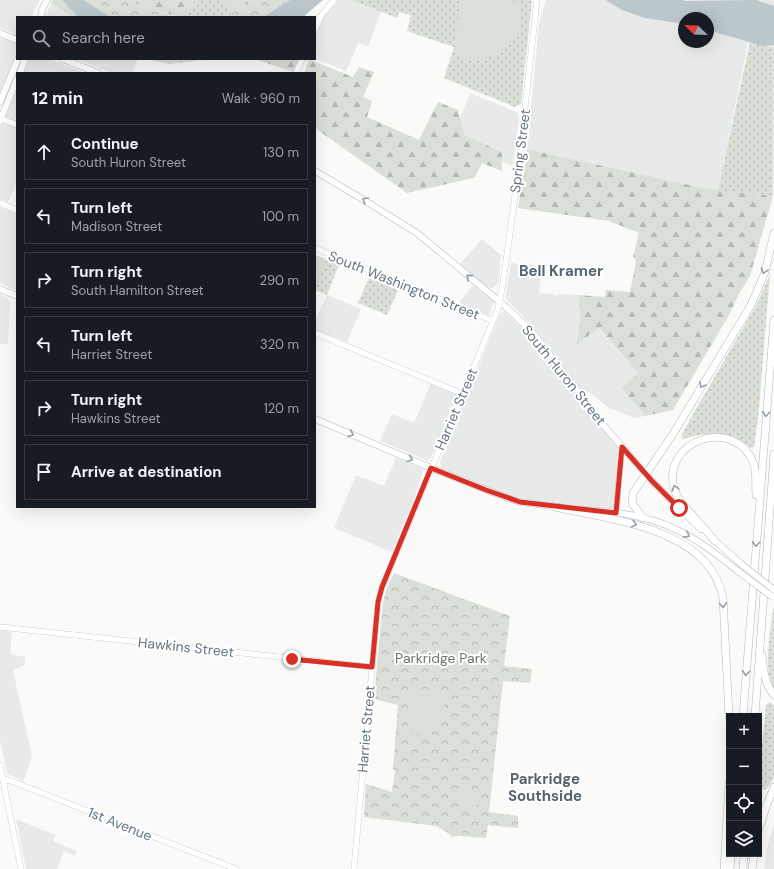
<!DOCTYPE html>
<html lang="en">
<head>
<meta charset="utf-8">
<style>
  body { margin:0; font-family:"DM Sans",sans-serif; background:#20242c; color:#f1f3f6 }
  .controls { position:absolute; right:12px; bottom:12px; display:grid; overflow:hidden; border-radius:0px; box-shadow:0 4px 16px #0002 }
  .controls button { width:36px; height:36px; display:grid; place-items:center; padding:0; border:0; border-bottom:1px solid #363941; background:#171b24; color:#f1f3f6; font:20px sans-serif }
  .compass { position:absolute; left:678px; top:12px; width:36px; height:36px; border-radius:50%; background:#171b24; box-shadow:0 4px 16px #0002; rotate:293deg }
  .stop { position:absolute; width:12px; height:12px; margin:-9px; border:3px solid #d93025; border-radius:50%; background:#fff }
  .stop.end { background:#d93025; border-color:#fff; box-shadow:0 1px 4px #0008 }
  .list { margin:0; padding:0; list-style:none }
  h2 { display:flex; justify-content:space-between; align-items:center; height:52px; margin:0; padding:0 16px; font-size:17px }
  h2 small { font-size:13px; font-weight:400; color:#9ea1a6 }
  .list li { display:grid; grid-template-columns:26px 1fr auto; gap:12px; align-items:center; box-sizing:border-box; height:56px; margin:0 8px 8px; padding:0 8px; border:1px solid #363941; border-radius:0px }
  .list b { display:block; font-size:15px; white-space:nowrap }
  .list p { margin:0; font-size:13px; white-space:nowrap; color:#9ea1a6 }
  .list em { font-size:13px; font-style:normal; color:#9ea1a6 }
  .icon { flex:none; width:22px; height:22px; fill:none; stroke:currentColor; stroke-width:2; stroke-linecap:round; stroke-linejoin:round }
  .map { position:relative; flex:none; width:774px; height:869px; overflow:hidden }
  .search { position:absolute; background:#171b24; box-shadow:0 4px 16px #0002; left:16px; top:16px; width:300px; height:44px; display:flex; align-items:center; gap:10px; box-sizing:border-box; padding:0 14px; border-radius:0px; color:#9ea1a6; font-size:15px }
  .panel { position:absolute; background:#171b24; box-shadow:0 4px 16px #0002; left:16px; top:72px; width:300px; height:436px; border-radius:0px }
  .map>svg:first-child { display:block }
  .built { fill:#e8e9e9; fill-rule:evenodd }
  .grass { fill:url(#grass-dots) }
  .forest { fill:url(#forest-firs) }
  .park { fill:url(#park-crowns) }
  .garden { fill:#dadfd7 }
  .water { fill:#bbc7cb }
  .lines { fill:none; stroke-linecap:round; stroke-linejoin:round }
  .secondary-casing { stroke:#b3babf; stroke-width:6 }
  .primary-casing { stroke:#b5babe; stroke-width:7 }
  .highway-casing { stroke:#b4b9bd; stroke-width:8 }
  .secondary { stroke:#fff; stroke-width:5.5 }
  .primary { stroke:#fff; stroke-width:6 }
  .highway { stroke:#fff; stroke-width:7 }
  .primary-bridge-casing { stroke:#b5babe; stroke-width:7; stroke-linecap:butt }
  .primary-bridge { stroke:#fff; stroke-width:6 }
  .oneway { stroke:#939fa8 }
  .route { stroke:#d93025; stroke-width:5 }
  .labels { text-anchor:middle; stroke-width:4; stroke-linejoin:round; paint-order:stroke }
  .street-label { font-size:14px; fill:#657683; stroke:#fff }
  .park-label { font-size:14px; fill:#687a64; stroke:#fff }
  .neighbourhood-label { font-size:15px; font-weight:bold; fill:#57646e; stroke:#fff }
</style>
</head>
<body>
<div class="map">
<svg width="774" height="869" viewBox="0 0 774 869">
  <defs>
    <pattern id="grass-dots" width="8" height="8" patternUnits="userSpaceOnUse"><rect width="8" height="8" fill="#dadfd7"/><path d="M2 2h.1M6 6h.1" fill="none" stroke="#b4b9b4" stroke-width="1.8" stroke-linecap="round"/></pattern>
    <pattern id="forest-firs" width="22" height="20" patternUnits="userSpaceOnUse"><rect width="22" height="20" fill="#dadfd7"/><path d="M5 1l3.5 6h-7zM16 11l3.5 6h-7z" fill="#b4b9b4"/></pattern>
    <pattern id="park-crowns" width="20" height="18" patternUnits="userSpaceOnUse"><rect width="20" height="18" fill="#dadfd7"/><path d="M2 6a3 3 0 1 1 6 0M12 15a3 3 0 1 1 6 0" fill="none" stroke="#b4b9b4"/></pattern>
  </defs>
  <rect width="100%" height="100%" fill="#fafaf8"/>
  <path class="built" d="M0 0H40L31 17H17V37L11 32 0 28Z
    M53 0H62L78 17H45Z
    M338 0H351L381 12 368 47 358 43 346 71 315 59V35L323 18Z
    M546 0H774V48L748 43 718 190 703 188 527 149 539 23ZM684 18H708V42H684Z
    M0 38 17 43V54L0 92Z
    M28 59H50L85 73H24L28 64Z
    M77 59H138L132 73H111Z
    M17 89V181L8 202 0 199V127Z
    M470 93 514 111 518 114 519 119 513 166 451 141Z
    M0 207 17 214V291L0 283Z
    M482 239 501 255 499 282 493 288H490L486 286 460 264Z
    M511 263 542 266 539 293 552 294 555 296 559 294 579 295 580 322 578 344 598 328 638 373 622 388 645 416 634 418 609 408 589 392 585 395 549 347 533 327 506 299V294Z
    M473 285 494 301 489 316 458 304Z
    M0 294 8 298 10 303 8 344H0Z
    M327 295 361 309 347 342 315 330V321Z
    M504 311 531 337 618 448 619 453 614 507 612 509H601L518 498 501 493 441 468 440 462 500 314Z
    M431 383 456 394 457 396 431 458 428 461 380 441 392 414 414 423Z
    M396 458 422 469 423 470 414 500 392 552 334 528 356 475 384 486Z
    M0 630 12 632 10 654 25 657V665L13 670 32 757 23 782 7 773 0 741Z
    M16 819 56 835 53 841 77 851 75 856 64 851 57 869H26Z
    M774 823V869H764L767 848Z"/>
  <path class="grass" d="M196 0H224L232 13 222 17H182Z
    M351 0H532L521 104 515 107 444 78 454 47 407 31 411 15 399 12 397 18Z
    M750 42 774 48 773 196 718 190Z
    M315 255 339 265 327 295 315 290Z
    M770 274 758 419 754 447 751 448C729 429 709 432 683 439L681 437 685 428 757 304Z
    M369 278 398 290 387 315 358 303Z
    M773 608 774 609V689C762 667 771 632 773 608Z
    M769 702 774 705V777L769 786 765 790 759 787V778L766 705Z"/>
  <path class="forest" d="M53 0H62L78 17H73L51 3Z
    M129 0H196L182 17 150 10Z
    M224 0H254L232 13Z
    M146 59H212L169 64Z
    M255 59H299L293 72Z
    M309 59 353 77 359 67 374 72 363 97 372 101 367 117 419 140 438 102 458 110 464 135 502 152V171L482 163 474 178 407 193 315 128V73H304Z
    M527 149 703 188 773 196 750 276 739 294 729 315 673 410 645 416 622 388 638 373 599 328 577 344 580 322 579 295 605 297 606 290 630 292 636 262 633 256 639 233 609 221 518 208Z"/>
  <path class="park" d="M84 0H129L150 10 179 17H111Z
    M254 0H290L263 17H222L232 13Z
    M394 573 510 616 504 666 532 669 530 683 503 681 489 812 518 816V828L488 825 486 838 458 836 452 837 447 832 436 826 364 817 366 784 392 792 395 771 393 769 398 705 374 699 383 602 386 591Z"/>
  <path class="garden" d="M460 0H499L522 3 519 31 502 52 476 61 455 57Z
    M315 255 326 260 316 284H315Z
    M409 695 445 696C444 723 435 735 407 734Z
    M467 790 481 801 474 808 461 797Z"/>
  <path class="water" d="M62 0H84L111 17H78Z
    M290 0H323L303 17H263Z
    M606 0H681L687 1 756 0 774 6V45L763 46 708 30V18H684V24L645 18 622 10Z"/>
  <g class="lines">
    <defs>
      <path id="secondary" d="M315 29 321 16 334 0
        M296 73 302 59
        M0 118 17 125
        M0 203 17 210
        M315 248 493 321
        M315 333 463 394
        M616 513 622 447
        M0 627 372 667
        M0 765 21 869
        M3 779 11 781 236 869
        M354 869 378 602 382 587 498 309 503 283 515 196 537 0"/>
      <path id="primary" d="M41 17 42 10 47 0
        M0 33 17 40
        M63 59 98 73
        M20 73 25 59
        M0 102 18 59
        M0 121 17 79
        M315 171 367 202 417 233 506 307 535 335 604 426 652 481 679 508 701 529
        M0 289 17 296
        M315 419 431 468 510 499 520 502 560 507
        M579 509C611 512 645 514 675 529 699 540 719 556 739 572
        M713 539 740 563"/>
      <path id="highway" d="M555 507C611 520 710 528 723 598L729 716
        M643 518 632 503 633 493 673 434 751 305 765 272 774 233
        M715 541C709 534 703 527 697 520 689 511 679 503 675 491 658 440 737 414 754 465 757 475 755 485 756 495
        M762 656C764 671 764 683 774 695
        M743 716 774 320
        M755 716 774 454
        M759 829 766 807 774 787
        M724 869 729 785
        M730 869 731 854
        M743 869 744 854
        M752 869 754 854"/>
    </defs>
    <use href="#secondary" class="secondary-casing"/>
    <use href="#primary" class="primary-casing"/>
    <use href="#highway" class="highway-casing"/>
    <use href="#secondary" class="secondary"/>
    <use href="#primary" class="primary"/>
    <use href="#highway" class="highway"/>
    <defs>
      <path id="primary-bridge" d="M740 563 774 590
        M739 572 774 598"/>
    </defs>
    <use href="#primary-bridge" class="primary-bridge-casing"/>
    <use href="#primary-bridge" class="primary-bridge"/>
  </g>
  <defs><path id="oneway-chevron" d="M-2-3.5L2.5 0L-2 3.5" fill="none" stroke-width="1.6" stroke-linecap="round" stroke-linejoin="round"/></defs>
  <g class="oneway">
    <use href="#oneway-chevron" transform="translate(365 200) rotate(-149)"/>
    <use href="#oneway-chevron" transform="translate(764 271) rotate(108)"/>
    <use href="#oneway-chevron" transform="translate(469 277) rotate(-140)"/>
    <use href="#oneway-chevron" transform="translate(702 385) rotate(120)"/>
    <use href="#oneway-chevron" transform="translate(766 414) rotate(94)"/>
    <use href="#oneway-chevron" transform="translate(351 434) rotate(23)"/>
    <use href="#oneway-chevron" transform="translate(410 459) rotate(23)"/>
    <use href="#oneway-chevron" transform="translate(675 488) rotate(-106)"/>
    <use href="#oneway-chevron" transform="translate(634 524) rotate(15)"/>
    <use href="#oneway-chevron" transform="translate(687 535) rotate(29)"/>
    <use href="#oneway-chevron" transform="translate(756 544) rotate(94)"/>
    <use href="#oneway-chevron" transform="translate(723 605) rotate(86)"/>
    <use href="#oneway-chevron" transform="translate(746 673) rotate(94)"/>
  </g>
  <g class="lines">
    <path class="route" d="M292 659 372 667 378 602 382 587 431 468 486 490 520 502 616 513 622 447 652 481 679 508"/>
  </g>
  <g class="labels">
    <g class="street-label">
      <text transform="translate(520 151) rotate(-83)" y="5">Spring Street</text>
      <text transform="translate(404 285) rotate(22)" y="5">South Washington Street</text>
      <text transform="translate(564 375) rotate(51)" y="5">South Huron Street</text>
      <text transform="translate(456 409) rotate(-67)" y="5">Harriet Street</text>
      <text transform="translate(186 647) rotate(6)" y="5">Hawkins Street</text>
      <text transform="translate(366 729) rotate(-85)" y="5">Harriet Street</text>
      <text transform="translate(120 824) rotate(22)" y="5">1st Avenue</text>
    </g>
    <g class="park-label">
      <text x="441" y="663">Parkridge Park</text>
    </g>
    <g class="neighbourhood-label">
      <text x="561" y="276">Bell Kramer</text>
      <text x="545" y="784">Parkridge<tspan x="545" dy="17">Southside</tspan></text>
    </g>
  </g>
</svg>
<div class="controls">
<button>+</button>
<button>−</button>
<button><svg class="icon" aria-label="locate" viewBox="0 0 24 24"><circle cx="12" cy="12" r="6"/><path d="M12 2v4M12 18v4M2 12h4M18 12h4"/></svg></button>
<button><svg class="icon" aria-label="layers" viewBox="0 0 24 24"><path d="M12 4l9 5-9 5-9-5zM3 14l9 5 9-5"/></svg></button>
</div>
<svg class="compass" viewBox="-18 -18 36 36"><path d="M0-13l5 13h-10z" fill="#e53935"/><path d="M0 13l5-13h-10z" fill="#9ea1a6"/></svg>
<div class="stop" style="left:679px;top:508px"></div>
<div class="stop end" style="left:292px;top:659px"></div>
<div class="search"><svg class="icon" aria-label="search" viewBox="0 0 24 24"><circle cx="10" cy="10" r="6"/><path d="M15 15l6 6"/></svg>Search here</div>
<section class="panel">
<h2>12 min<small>Walk · 960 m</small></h2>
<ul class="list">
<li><svg class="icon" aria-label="ahead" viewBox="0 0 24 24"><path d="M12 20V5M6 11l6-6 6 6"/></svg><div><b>Continue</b><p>South Huron Street</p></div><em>130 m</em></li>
<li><svg class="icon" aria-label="left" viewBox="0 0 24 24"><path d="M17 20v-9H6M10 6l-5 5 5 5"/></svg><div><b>Turn left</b><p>Madison Street</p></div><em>100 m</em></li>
<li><svg class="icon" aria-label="right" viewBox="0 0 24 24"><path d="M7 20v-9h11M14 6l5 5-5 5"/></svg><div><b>Turn right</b><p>South Hamilton Street</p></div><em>290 m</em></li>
<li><svg class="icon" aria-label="left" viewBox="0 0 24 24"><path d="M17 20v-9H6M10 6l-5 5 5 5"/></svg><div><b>Turn left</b><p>Harriet Street</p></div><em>320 m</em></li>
<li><svg class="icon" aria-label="right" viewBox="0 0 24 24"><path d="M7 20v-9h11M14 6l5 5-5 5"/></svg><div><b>Turn right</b><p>Hawkins Street</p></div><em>120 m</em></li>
<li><svg class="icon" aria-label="arrive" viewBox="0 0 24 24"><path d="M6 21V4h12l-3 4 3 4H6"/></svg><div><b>Arrive at destination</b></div></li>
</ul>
</section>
</div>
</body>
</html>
